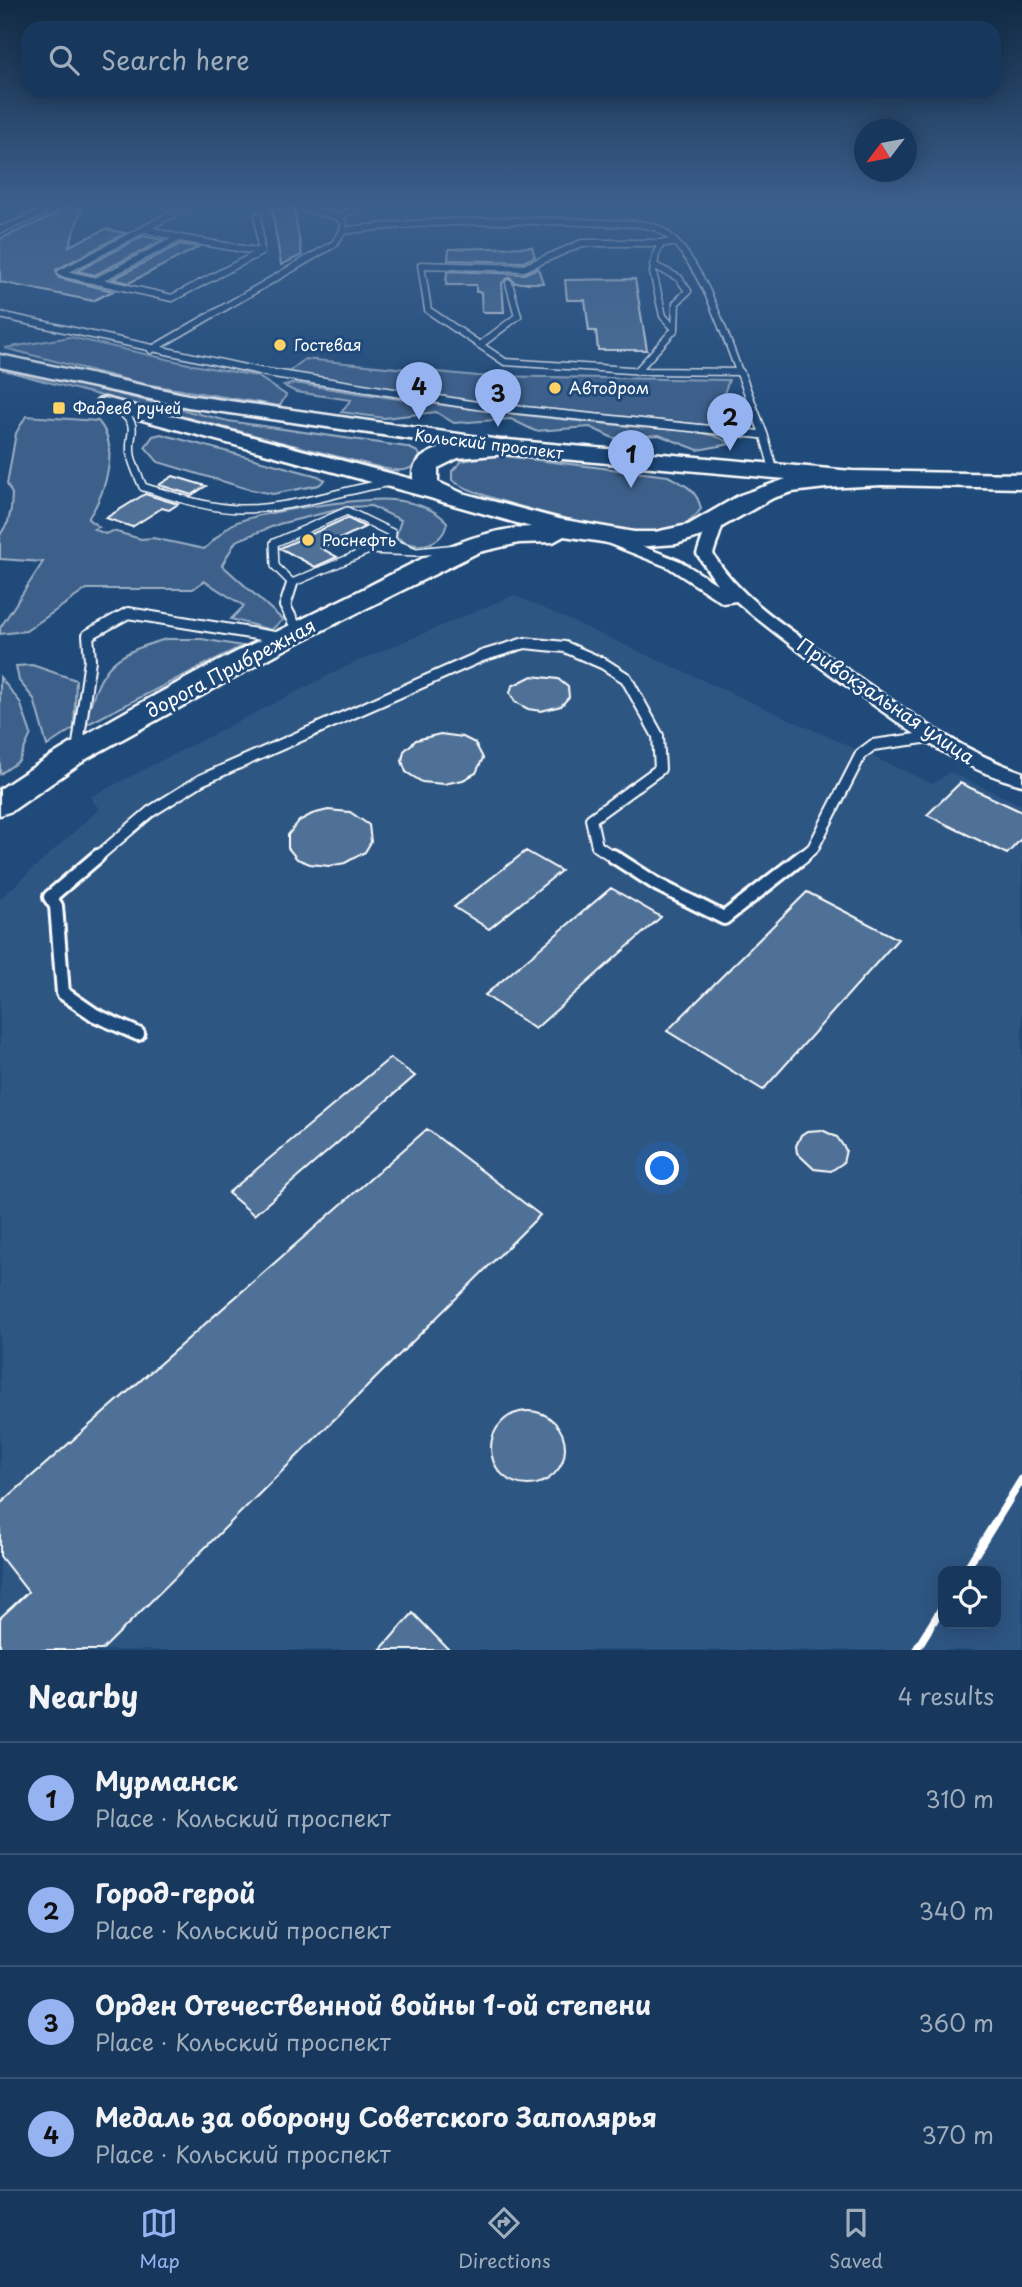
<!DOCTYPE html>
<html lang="en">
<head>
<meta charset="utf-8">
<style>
  body { margin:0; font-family:"Playpen Sans",sans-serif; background:#244365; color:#f1f3f6 }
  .controls { position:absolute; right:21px; bottom:21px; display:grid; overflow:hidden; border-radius:14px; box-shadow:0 4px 18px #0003 }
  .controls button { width:63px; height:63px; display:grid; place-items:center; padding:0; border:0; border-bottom:2px solid #365272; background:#17385c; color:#f1f3f6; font:35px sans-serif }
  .compass { position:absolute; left:854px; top:119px; width:63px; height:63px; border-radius:50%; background:#17385c; box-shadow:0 4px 18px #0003; rotate:238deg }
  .you { position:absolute; left:663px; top:1169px; width:24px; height:24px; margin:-18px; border:5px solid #fff; border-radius:50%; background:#1a73e8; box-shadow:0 0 0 10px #1a73e833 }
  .badge { display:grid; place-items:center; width:46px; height:46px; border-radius:50%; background:#95b2f1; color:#111; font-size:23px; font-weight:700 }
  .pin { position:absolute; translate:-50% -58px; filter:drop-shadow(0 2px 4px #0008) }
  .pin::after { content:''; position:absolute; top:37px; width:24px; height:21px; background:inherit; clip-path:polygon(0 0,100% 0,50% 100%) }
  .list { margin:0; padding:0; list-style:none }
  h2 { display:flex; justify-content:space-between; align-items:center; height:91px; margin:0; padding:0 28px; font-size:30px }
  h2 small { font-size:23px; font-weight:400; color:#9eacbb }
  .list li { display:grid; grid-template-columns:46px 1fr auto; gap:21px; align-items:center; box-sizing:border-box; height:112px; padding:0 28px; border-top:2px solid #365272 }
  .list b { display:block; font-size:26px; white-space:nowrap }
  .list p { margin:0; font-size:23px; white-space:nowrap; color:#9eacbb }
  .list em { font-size:23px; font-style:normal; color:#9eacbb }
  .icon { flex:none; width:38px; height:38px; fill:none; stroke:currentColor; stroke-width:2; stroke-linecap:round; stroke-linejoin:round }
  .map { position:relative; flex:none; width:1022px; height:1650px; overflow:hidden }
  .search { position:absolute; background:#17385c; box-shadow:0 4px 18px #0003; left:21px; right:21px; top:21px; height:77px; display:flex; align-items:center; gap:18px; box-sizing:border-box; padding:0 24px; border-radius:21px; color:#9eacbb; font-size:26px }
  .sheet { height:539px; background:#17385c }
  nav { display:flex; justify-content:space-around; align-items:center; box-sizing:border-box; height:98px; border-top:2px solid #365272; background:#17385c; font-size:19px; color:#9eacbb }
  nav a { display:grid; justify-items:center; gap:4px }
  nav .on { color:#95b2f1 }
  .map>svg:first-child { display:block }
  .built { fill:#2e5683; fill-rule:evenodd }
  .green { fill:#3c618b; stroke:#9eb0c5; stroke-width:2 }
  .building { fill:#507197; stroke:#fff; stroke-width:2 }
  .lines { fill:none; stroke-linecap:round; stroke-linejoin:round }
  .service-far3-casing { stroke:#fff; stroke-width:9 }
  .service-far2-casing { stroke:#fff; stroke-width:10 }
  .service-far1-casing { stroke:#fff; stroke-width:14 }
  .service-casing { stroke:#fff; stroke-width:18 }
  .minor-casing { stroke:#fff; stroke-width:5 }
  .primary-casing { stroke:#fff; stroke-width:5 }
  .trunk-casing { stroke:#fff; stroke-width:5 }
  .service-far3 { stroke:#1f4a7a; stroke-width:6 }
  .service-far2 { stroke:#1f4a7a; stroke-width:7 }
  .service-far1 { stroke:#1f4a7a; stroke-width:10 }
  .service { stroke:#1f4a7a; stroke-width:12 }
  .minor { fill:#1f4a7a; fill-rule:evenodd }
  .primary { fill:#1f4a7a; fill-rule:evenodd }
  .trunk { fill:#1f4a7a; fill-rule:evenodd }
  .rail { stroke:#fff; stroke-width:8 }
  .poi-dot { fill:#ffd166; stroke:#1f4a7a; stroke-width:2.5 }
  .labels { text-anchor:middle; stroke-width:6; stroke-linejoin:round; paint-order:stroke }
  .far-poi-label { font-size:16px; fill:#fff; stroke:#1f4a7a; text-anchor:start }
  .far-street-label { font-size:16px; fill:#fff; stroke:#1f4a7a }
  .street-label { font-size:19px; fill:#fff; stroke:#1f4a7a }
</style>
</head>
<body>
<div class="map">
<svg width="1022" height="1650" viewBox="0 0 1022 1650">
  <rect width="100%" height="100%" fill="#1f4a7a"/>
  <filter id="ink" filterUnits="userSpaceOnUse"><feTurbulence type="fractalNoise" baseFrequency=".0143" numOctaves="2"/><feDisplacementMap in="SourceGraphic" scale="14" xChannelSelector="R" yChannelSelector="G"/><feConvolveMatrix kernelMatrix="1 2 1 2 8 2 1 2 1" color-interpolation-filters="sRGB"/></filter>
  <g filter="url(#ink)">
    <path class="built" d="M514 595 933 784 950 772 1022 805V1650H0V899L99 809 90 797 351 664ZM943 1571H996V1624H943Z"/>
    <path class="green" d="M70 337 193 365 257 376 286 395 280 406 139 383 5 348Z
      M305 359 478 376 729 380 716 415 723 423 705 425 460 400 287 373Z
      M0 365 228 421 407 447 418 452 422 459C412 471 401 472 386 469L40 380 0 369Z
      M295 383C409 402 522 416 638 427 660 429 715 429 730 444L698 450 659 435 613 438 590 427 535 431 511 419 454 423 436 412 384 418 341 412 351 400 296 392 284 386Z
      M26 416 98 421C121 446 105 494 88 519L99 527 94 529 105 534 113 531 141 539 153 538 204 549C213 542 223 530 233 524 256 512 365 497 393 500 413 502 433 507 447 522 444 547 412 552 396 536L401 520 371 506 349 507 279 524 236 541 222 565 283 620 271 630 231 619 244 606 204 581 193 589H87L26 631 0 634V628L43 562 0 559V535L8 522 11 509 12 494 7 484 16 433Z
      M161 434 318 476 325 480 319 485 273 494 248 489 158 462 145 447 153 436Z
      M497 455 668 476C685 485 697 489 701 509 690 524 673 532 655 533 622 535 475 499 452 480V471L462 461Z
      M166 639H202L242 646 84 726C101 669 106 656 166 639Z
      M32 665 76 680 74 728 47 746 34 699 19 681 16 666Z
      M0 677 20 702 31 734 19 761 0 774Z"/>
    <path class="building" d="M60 208H82L69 246 106 229 125 233 56 270 59 278 113 291 93 301 0 282V239L57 214Z
      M294 209 302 255 281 265 272 210Z
      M143 236 163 240 95 275 77 271Z
      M180 244 199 247 129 283 113 279Z
      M532 247 535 257 523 262 448 260 449 249Z
      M538 268 543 283H515L510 277 505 280 502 283 504 312H482L481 292H476V285H446L447 271 524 274Z
      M635 279 647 350H598L596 331H589L585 300H567L565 280Z
      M173 476 206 486 192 495 159 485Z
      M145 494 178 504 169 510 162 508 132 527 106 518Z
      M347 518 365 527 321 548 337 557 315 567 280 548Z
      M532 676 558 679 568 687 569 697 561 706 541 711 528 709 515 702 510 693 512 686Z
      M440 734 463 737 475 743 483 758 476 773 463 780 444 784 422 782 406 772 402 761 404 751 416 740Z
      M960 783 1022 812V838L1007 854 927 815Z
      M328 810 350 812 369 825 371 842 365 852 345 863 329 866 310 864 297 859 288 848V835L299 821 312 814Z
      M526 851 561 871 489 929 454 907Z
      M611 888 661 917 535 1029 485 995Z
      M807 892 898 939 763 1090 667 1031Z
      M390 1058 415 1076 254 1215 228 1193Z
      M427 1129 540 1215 102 1650H0V1618L28 1592 0 1556V1504Z
      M822 1130 837 1137 846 1150 843 1163 831 1171 814 1169 797 1153 796 1146 801 1135 807 1131Z
      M491 1448a37 37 0 1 1 74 0a37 37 0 1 1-74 0Z
      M413 1613 449 1650H380Z"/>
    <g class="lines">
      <defs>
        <path id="service-far3" d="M184 208 61 273 172 298 261 252 258 216
          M338 217 358 208
          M146 229 179 238 261 252
          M0 230 42 213 43 208
          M343 231C429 220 518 219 604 223 621 224 647 221 662 231 700 256 724 333 740 374
          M674 243H582L524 268 421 265 428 310 505 362 645 371 740 372
          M653 265 679 278 688 291 676 303 675 329
          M96 281 179 238
          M0 315 273 374
          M480 345 518 316 509 283
          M151 350 334 244 343 231 344 223 338 217 304 208
          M637 371 675 329 663 316 653 272 656 254 661 244"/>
        <path id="service-far2" d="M264 372 480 406 764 435
          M740 372 764 435 774 471
          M115 407C144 428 127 430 131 455 133 466 139 477 143 487 174 496 205 508 238 509 290 510 341 490 392 482
          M292 583 369 550 416 552 457 548
          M291 586 292 583 275 566 274 543 347 511 392 533 391 542 416 552"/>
        <path id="service-far1" d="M292 584 285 606 298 631
          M77 751 90 660 88 635 128 613 280 638
          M96 858 150 812 201 780 482 656 525 643 565 647 604 664 626 678 658 736 660 769 591 819 597 846 615 858
          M801 858 813 848 861 754 873 745 931 737"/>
        <path id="service" d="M98 856 50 897 56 906 63 993 95 1015 138 1034
          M613 856 658 885 724 918 803 856"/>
        <path id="minor" d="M716 516 724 521 713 554C740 600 799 635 842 666 900 706 955 749 1022 772V785C962 770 914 734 864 698 820 667 777 636 736 601L723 603 668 567 602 541 600 538 602 535H614L680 561 717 584 697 554 708 521Z"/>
        <path id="primary" d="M0 355 188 395 507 441 515 442 518 447 515 452 507 453 188 407 0 367Z
          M105 398 442 487 445 492 442 497 434 499 98 408 95 404 98 400Z"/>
        <path id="trunk" d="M507 440 852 471 1022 474V488L882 485 826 488 792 492 773 498 711 533 676 544 634 547 564 536 553 542 519 543 479 552 293 645 88 758 12 811 0 815V789C110 715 230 654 349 596 406 568 466 529 531 527L436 500C426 496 415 489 413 478 410 441 484 441 507 440ZM507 454 786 479 740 495 688 525 655 532H634L559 519 462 493 438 482V468L458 458Z"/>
      </defs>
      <use href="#service-far3" class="service-far3-casing"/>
      <use href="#service-far2" class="service-far2-casing"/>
      <use href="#service-far1" class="service-far1-casing"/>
      <use href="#service" class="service-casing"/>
      <use href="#minor" class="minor-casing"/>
      <use href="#primary" class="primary-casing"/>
      <use href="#trunk" class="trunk-casing"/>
      <use href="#service-far3" class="service-far3"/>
      <use href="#service-far2" class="service-far2"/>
      <use href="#service-far1" class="service-far1"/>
      <use href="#service" class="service"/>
      <use href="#minor" class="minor"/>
      <use href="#primary" class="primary"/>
      <use href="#trunk" class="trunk"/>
      <path class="rail" d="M965 1571 1022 1479
        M916 1650 943 1606"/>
    </g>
  </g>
  <linearGradient id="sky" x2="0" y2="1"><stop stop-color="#112943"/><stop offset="0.47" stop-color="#3c608d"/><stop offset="1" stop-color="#3c608d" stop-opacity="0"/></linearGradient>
  <rect width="1022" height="439" fill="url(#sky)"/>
  <g class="poi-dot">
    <circle cx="280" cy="345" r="7"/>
    <circle cx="555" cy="388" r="7"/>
    <rect x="52" y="401" width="14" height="14" rx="3.5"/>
    <circle cx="308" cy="540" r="7"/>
  </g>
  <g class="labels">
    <g class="far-poi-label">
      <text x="294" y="351">Гостевая</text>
      <text x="569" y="394">Автодром</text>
      <text x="73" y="414">Фадеев ручей</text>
      <text x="322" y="546">Роснефть</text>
    </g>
    <g class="far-street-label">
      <text transform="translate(489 444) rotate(7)" y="6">Кольский проспект</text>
    </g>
    <g class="street-label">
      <text transform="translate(231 668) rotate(-28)" y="7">дорога Прибрежная</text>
      <text transform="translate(886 701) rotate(34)" y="7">Привокзальная улица</text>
    </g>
  </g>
</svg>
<div class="controls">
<button><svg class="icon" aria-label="locate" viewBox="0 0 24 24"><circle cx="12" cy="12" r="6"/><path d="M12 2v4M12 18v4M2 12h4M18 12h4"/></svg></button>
</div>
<svg class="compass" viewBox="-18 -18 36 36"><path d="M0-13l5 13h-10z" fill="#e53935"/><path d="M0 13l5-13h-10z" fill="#9eacbb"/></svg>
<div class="you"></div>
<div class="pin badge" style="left:631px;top:488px">1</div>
<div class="pin badge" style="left:730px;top:451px">2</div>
<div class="pin badge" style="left:498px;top:427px">3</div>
<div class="pin badge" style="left:419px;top:420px">4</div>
<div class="search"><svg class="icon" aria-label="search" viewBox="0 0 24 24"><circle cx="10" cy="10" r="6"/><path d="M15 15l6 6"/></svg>Search here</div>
</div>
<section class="sheet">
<h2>Nearby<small>4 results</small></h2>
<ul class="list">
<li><span class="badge">1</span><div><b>Мурманск</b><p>Place · Кольский проспект</p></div><em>310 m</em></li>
<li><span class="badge">2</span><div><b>Город-герой</b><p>Place · Кольский проспект</p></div><em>340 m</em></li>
<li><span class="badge">3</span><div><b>Орден Отечественной войны 1-ой степени</b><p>Place · Кольский проспект</p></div><em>360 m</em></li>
<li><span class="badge">4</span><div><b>Медаль за оборону Советского Заполярья</b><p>Place · Кольский проспект</p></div><em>370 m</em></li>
</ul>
</section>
<nav>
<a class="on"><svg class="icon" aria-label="map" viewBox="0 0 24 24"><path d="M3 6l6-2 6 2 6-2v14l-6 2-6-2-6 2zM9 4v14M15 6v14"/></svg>Map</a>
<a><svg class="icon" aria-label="directions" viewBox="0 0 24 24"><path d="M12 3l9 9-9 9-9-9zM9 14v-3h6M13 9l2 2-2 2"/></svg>Directions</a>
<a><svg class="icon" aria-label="saved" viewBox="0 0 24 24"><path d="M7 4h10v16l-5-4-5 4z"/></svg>Saved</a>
</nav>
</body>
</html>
